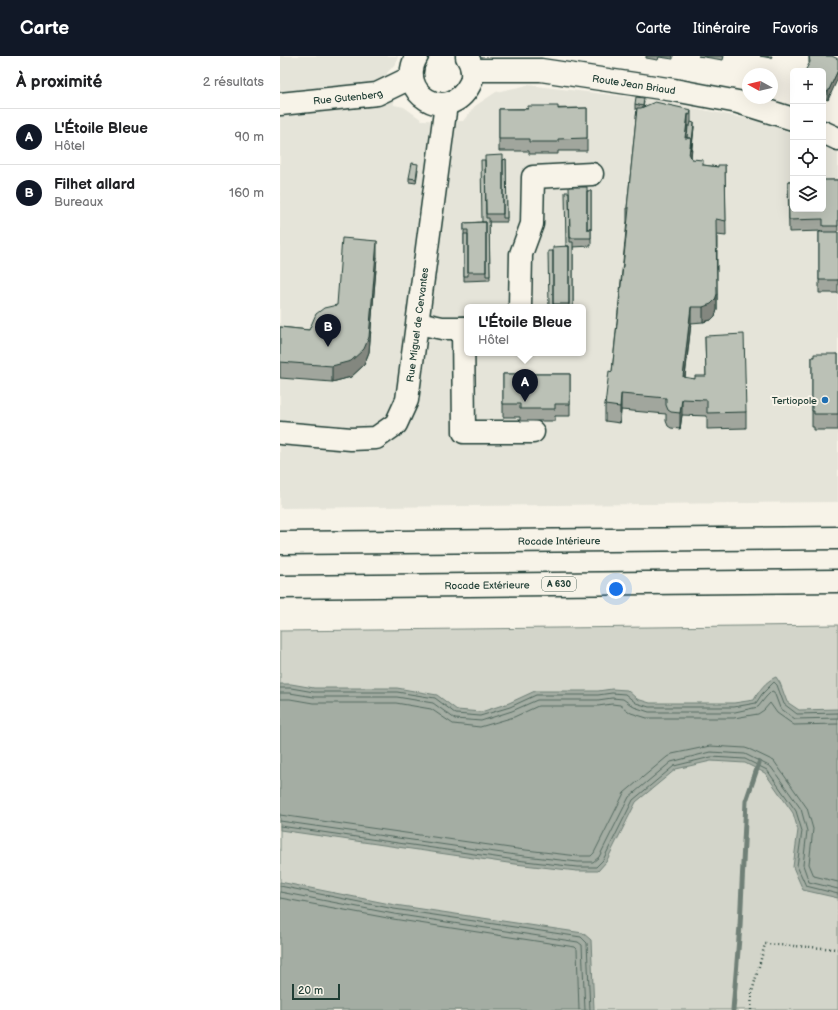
<!DOCTYPE html>
<html lang="fr">
<head>
<meta charset="utf-8">
<style>
  body { margin:0; font-family:"Balsamiq Sans",sans-serif; background:#f6f6f6; color:#202124 }
  .controls { position:absolute; right:12px; top:12px; display:grid; overflow:hidden; border-radius:6px; box-shadow:0 4px 16px #0002 }
  .controls button { width:36px; height:36px; display:grid; place-items:center; padding:0; border:0; border-bottom:1px solid #e0e0e0; background:#fff; color:#202124; font:20px sans-serif }
  .compass { position:absolute; left:462px; top:12px; width:36px; height:36px; border-radius:50%; background:#fff; box-shadow:0 4px 16px #0002; rotate:278deg }
  .scale { position:absolute; left:12px; bottom:10px; width:48px; box-sizing:border-box; padding-left:4px; border:2px solid #1f3d34; border-top:0; font-size:11px; line-height:14px; white-space:nowrap; color:#1f3d34; -webkit-text-stroke:3px #f7f3e8; paint-order:stroke }
  .you { position:absolute; left:336px; top:533px; width:14px; height:14px; margin:-10px; border:3px solid #fff; border-radius:50%; background:#1a73e8; box-shadow:0 0 0 6px #1a73e833 }
  .badge { display:grid; place-items:center; width:26px; height:26px; border-radius:50%; background:#111827; color:#fff; font-size:13px; font-weight:700 }
  .pin { position:absolute; translate:-50% -33px; filter:drop-shadow(0 1px 2px #0008) }
  .pin::after { content:''; position:absolute; top:21px; width:14px; height:12px; background:inherit; clip-path:polygon(0 0,100% 0,50% 100%) }
  .popup { position:absolute; left:184px; top:248px; width:122px; height:52px; box-sizing:border-box; display:grid; place-content:center; border-radius:6px; background:#fff; filter:drop-shadow(0 1px 3px #0005); font-size:13px; white-space:nowrap; color:#757577 }
  .popup b { font-size:15px; color:#202124 }
  .popup::after { content:''; position:absolute; left:50%; top:100%; margin-left:-8px; border:8px solid transparent; border-top-color:#fff }
  .list { margin:0; padding:0; list-style:none }
  h2 { display:flex; justify-content:space-between; align-items:center; height:52px; margin:0; padding:0 16px; font-size:17px }
  h2 small { font-size:13px; font-weight:400; color:#757577 }
  .list li { display:grid; grid-template-columns:26px 1fr auto; gap:12px; align-items:center; box-sizing:border-box; height:56px; padding:0 16px; border-top:1px solid #e0e0e0 }
  .list b { display:block; font-size:15px; white-space:nowrap }
  .list p { margin:0; font-size:13px; white-space:nowrap; color:#757577 }
  .list em { font-size:13px; font-style:normal; color:#757577 }
  .icon { flex:none; width:22px; height:22px; fill:none; stroke:currentColor; stroke-width:2; stroke-linecap:round; stroke-linejoin:round }
  .map { position:relative; flex:none; width:558px; height:954px; overflow:hidden }
  header { display:flex; align-items:center; gap:24px; box-sizing:border-box; height:56px; padding:0 20px; background:#111827; color:#fff }
  header strong { font-size:19px }
  nav { display:flex; gap:22px; margin-inline-start:auto; font-size:14px }
  main { display:flex }
  aside { flex:1; background:#fff }
  .map>svg:first-child { display:block }
  .built { fill:#e5e4d9; fill-rule:evenodd }
  .green { fill:#d3d5ca; stroke:#79897f }
  .water { fill:#a4ada3; stroke:#6f8077 }
  .lines { fill:none; stroke-linecap:round; stroke-linejoin:round }
  .shore { stroke:#546a60; stroke-width:1 }
  .stream { stroke:#6f8077; stroke-width:5 }
  .minor-casing { stroke:#1f3d34; stroke-width:25 }
  .highway-casing { stroke:#1f3d34; stroke-width:25 }
  .path { stroke:#1f3d34; stroke-width:2.5; stroke-dasharray:1 3; stroke-linecap:butt }
  .minor { stroke:#f7f3e8; stroke-width:22 }
  .highway { stroke:#f7f3e8; stroke-width:22 }
  .wall { fill:#a1a69d; stroke:#1f3d34 }
  .shaded-wall { fill:#83877f; stroke:#1f3d34 }
  .building { fill:#bbc1b6; stroke:#1f3d34 }
  .poi-dot { fill:#1f6fb2; stroke:#f7f3e8; stroke-width:1.5 }
  .labels { text-anchor:middle; stroke-width:4; stroke-linejoin:round; paint-order:stroke }
  .shield { fill:#f7f3e8; stroke:#60746a; stroke-width:1 }
  .shield-label { font-size:9px; font-weight:bold; fill:#1f3d34 }
  .street-label { font-size:10px; fill:#1f3d34; stroke:#f7f3e8 }
  .poi-label { font-size:10px; fill:#1f3d34; stroke:#f7f3e8; text-anchor:end }
</style>
</head>
<body>
<header>
<strong>Carte</strong>
<nav><a>Carte</a><a>Itinéraire</a><a>Favoris</a></nav>
</header>
<main>
<aside>
<h2>À proximité<small>2 résultats</small></h2>
<ul class="list">
<li><span class="badge">A</span><div><b>L'Étoile Bleue</b><p>Hôtel</p></div><em>90 m</em></li>
<li><span class="badge">B</span><div><b>Filhet allard</b><p>Bureaux</p></div><em>160 m</em></li>
</ul>
</aside>
<div class="map">
<svg width="558" height="954" viewBox="0 0 558 954">
  <rect width="100%" height="100%" fill="#f7f3e8"/>
  <filter id="ink" filterUnits="userSpaceOnUse"><feTurbulence type="fractalNoise" baseFrequency=".025" numOctaves="2"/><feDisplacementMap in="SourceGraphic" scale="8" xChannelSelector="R" yChannelSelector="G"/><feConvolveMatrix kernelMatrix="1 2 1 2 8 2 1 2 1" color-interpolation-filters="sRGB"/></filter>
  <g filter="url(#ink)">
    <path class="built" d="M0 0H118L116 7 107 17 114 49 124 51 142 64 183 65 195 50 216 36 248 29 375 44 488 67 513 78V153H543V91L558 97V446L0 452ZM187 251H303V297H187Z"/>
    <path class="green" d="M558 569V954H0V575Z"/>
    <path class="water" d="M496 621 500 627 507 646 519 654 558 653V842L523 834 513 811 518 774 513 757 485 717 465 707 431 705 396 713 356 746 326 806 318 815H297L235 808 0 774V628H11L34 632H117L157 639 177 654 201 656 229 647 255 635H318L332 633 347 634 357 643 370 647H454L474 644C479 634 486 625 496 621Z
      M0 826 115 849 303 877 311 884 314 953 313 954H0Z"/>
    <g class="lines">
      <path class="shore" d="M0 632H11L34 636H117L155 642 176 658 200 660 230 651 256 639H318L332 637 345 638 356 647 369 651H454L476 647 482 638 494 626 497 629 504 648 517 658 558 657
        M0 637H10L34 641H117L153 647 175 663 201 665 232 655 257 644H318L332 642 343 643 354 651 369 656H455L478 651 486 641 492 635 494 636 500 652 515 663 558 662
        M0 643H10L33 647H116L151 653 173 668 200 671 234 661 258 650H318L332 648 340 649 351 657 367 662H454L478 658 484 654 490 647 497 657 514 669 558 668
        M0 759 237 793 298 800H311L314 797 344 737 387 701 392 698 430 690 465 692 471 694 494 705 527 752 533 773 529 808 534 820 558 826
        M0 765 236 799 298 806H313L319 801 349 741 391 706 430 696 465 698 491 711 521 753 527 775 523 809 529 826 558 833
        M0 770 236 804 297 811H316L323 804 353 744 394 710 431 701 465 703 487 714 516 755 522 775 517 810 526 830 558 838
        M0 830 114 853 301 881 307 887 310 954
        M0 836 114 858 298 886 302 889 305 954
        M0 842 113 863 295 891 297 893 299 954"/>
      <path class="stream" d="M453 954 460 870 466 745 479 707"/>
      <defs>
        <g id="minor">
          <path d="M137 0C115 36 168 71 190 28 194 20 192 8 187 1"/>
          <path id="s1" d="M192 14H261L394 34 458 46 513 63"/>
          <path id="s2" d="M0 48 97 38 132 21"/>
          <path d="M543 76 558 83"/>
          <path d="M240 251 241 198 252 168 253 121 312 118"/>
          <path d="M138 267 162 272H187"/>
          <path d="M183 272 184 376H253"/>
          <path id="s3" d="M0 377 71 383 96 382 116 368 127 344 166 48"/>
        </g>
        <g id="highway">
          <path id="s4" d="M0 487 558 482"/>
          <path id="s5" d="M0 531 558 525"/>
        </g>
      </defs>
      <use href="#minor" class="minor-casing"/>
      <use href="#highway" class="highway-casing"/>
      <path class="path" d="M471 954 472 936 485 888 558 893"/>
      <use href="#minor" class="minor"/>
      <use href="#highway" class="highway"/>
    </g>
    <path class="wall" d="M366 0H393V3L379 1 378 4 366 2Z
      M418 0H444L443 4Z
      M480 0H492L491 2Z
      M529 0H552L548 44 543 42V15L529 7Z
      M364 46 363 51 411 54V66L414 71 411 102 423 109 438 111 445 109 446 180 437 179V254L435 260 431 264 423 266 411 267 405 322 415 323 426 320 425 280 466 356V372L427 373V360L402 359 400 373 391 372 388 370 386 365V358L341 354 340 367 325 365V349L332 316 347 165V152L357 53H355V48Z
      M307 52V95H278V98H249V95H219V53Z
      M226 103 227 166H209L210 224 184 225V167L202 166 223 104Z
      M138 113 136 127 129 126V122Z
      M558 124V237H539V176L543 175 509 176 508 125Z
      M307 135H311V190L293 191V251H269L273 195 286 190Z
      M97 201 89 296 84 309 71 321 52 326 0 322V271L29 274 57 249Z
      M558 298V374H534V371H532V301Z
      M223 318H290V360H275V365H240V361H223Z"/>
    <path class="shaded-wall" d="M558 14V22L548 44V36Z
      M408 58V74L406 93 405 82Z
      M414 67V71L409 116V100L411 82Z
      M97 185V201L89 296 84 309 71 321 52 326V310Z
      M437 238V254L435 260 431 264 423 266V251Z
      M411 251V267L403 337V321Z
      M341 338V354L340 367V351Z
      M402 343V359L400 373V357Z"/>
    <path class="building" d="M529 0H552L558 3V14L548 36 543 34V15H525L530 6Z
      M356 41 364 42 363 50 355 48Z
      M375 46 411 54 410 59 408 58 405 82H411L409 100 412 103 423 104V109L438 111V109H445L446 165 436 163 437 238 435 244 431 248 423 251H411L403 321 415 323V320H426L425 280 464 278 466 356 427 357V344L402 343 400 357 391 356 388 354 386 349V342L341 338 340 351 325 349 329 315 332 316 349 152H347L357 52H361Z
      M248 50H278V53L307 52V82L278 83V86H249V83H219V53H248Z
      M411 66 414 67 411 94V82H407L408 70H410Z
      M223 99V158H206L205 100Z
      M226 103 227 162H223V104Z
      M201 104H205L206 162H209L210 220H206V166H202Z
      M132 107 138 108 136 123 129 122Z
      M543 124H558V170H543V163L509 164 508 125H513V153H543Z
      M289 131H307V173H311V182H290Z
      M307 135H311V173H307Z
      M285 136H289L290 186H293V251H289V190H286Z
      M206 166V216H188V174H184V167Z
      M539 176H558V224H539Z
      M184 178H188V220H184Z
      M62 182 97 185 89 281 84 293 71 305 52 310 0 306V271L29 274 36 258 44 252 57 249Z
      M289 190V248H273V191Z
      M268 195H273V251H269Z
      M534 298H558V358H534V355H532V301H534Z
      M223 318H290V348H275V353H240V348H223Z"/>
  </g>
  <circle class="poi-dot" cx="545" cy="344" r="4"/>
  <g class="labels">
    <rect class="shield" x="262" y="521" width="34" height="14" rx="3"/>
    <g class="shield-label">
      <text x="279" y="531">A 630</text>
    </g>
    <g class="street-label">
      <text dy="4" stroke="none"><textPath href="#s1" startOffset="163">Route Jean Briaud</textPath></text>
      <text dy="4" stroke="none"><textPath href="#s2" startOffset="68">Rue Gutenberg</textPath></text>
      <text dy="4" stroke="none"><textPath href="#s3" startOffset="223">Rue Miguel de Cervantes</textPath></text>
      <text dy="4" stroke="none"><textPath href="#s4" startOffset="279">Rocade Intérieure</textPath></text>
      <text dy="4" stroke="none"><textPath href="#s5" startOffset="207">Rocade Extérieure</textPath></text>
    </g>
    <g class="poi-label">
      <text x="537" y="348">Tertiopole</text>
    </g>
  </g>
</svg>
<div class="controls">
<button>+</button>
<button>−</button>
<button><svg class="icon" aria-label="locate" viewBox="0 0 24 24"><circle cx="12" cy="12" r="6"/><path d="M12 2v4M12 18v4M2 12h4M18 12h4"/></svg></button>
<button><svg class="icon" aria-label="layers" viewBox="0 0 24 24"><path d="M12 4l9 5-9 5-9-5zM3 14l9 5 9-5"/></svg></button>
</div>
<svg class="compass" viewBox="-18 -18 36 36"><path d="M0-13l5 13h-10z" fill="#e53935"/><path d="M0 13l5-13h-10z" fill="#757577"/></svg>
<div class="scale">20 m</div>
<div class="you"></div>
<div class="pin badge" style="left:245px;top:346px">A</div>
<div class="popup"><b>L'Étoile Bleue</b>Hôtel</div>
<div class="pin badge" style="left:48px;top:291px">B</div>
</div>
</main>
</body>
</html>
